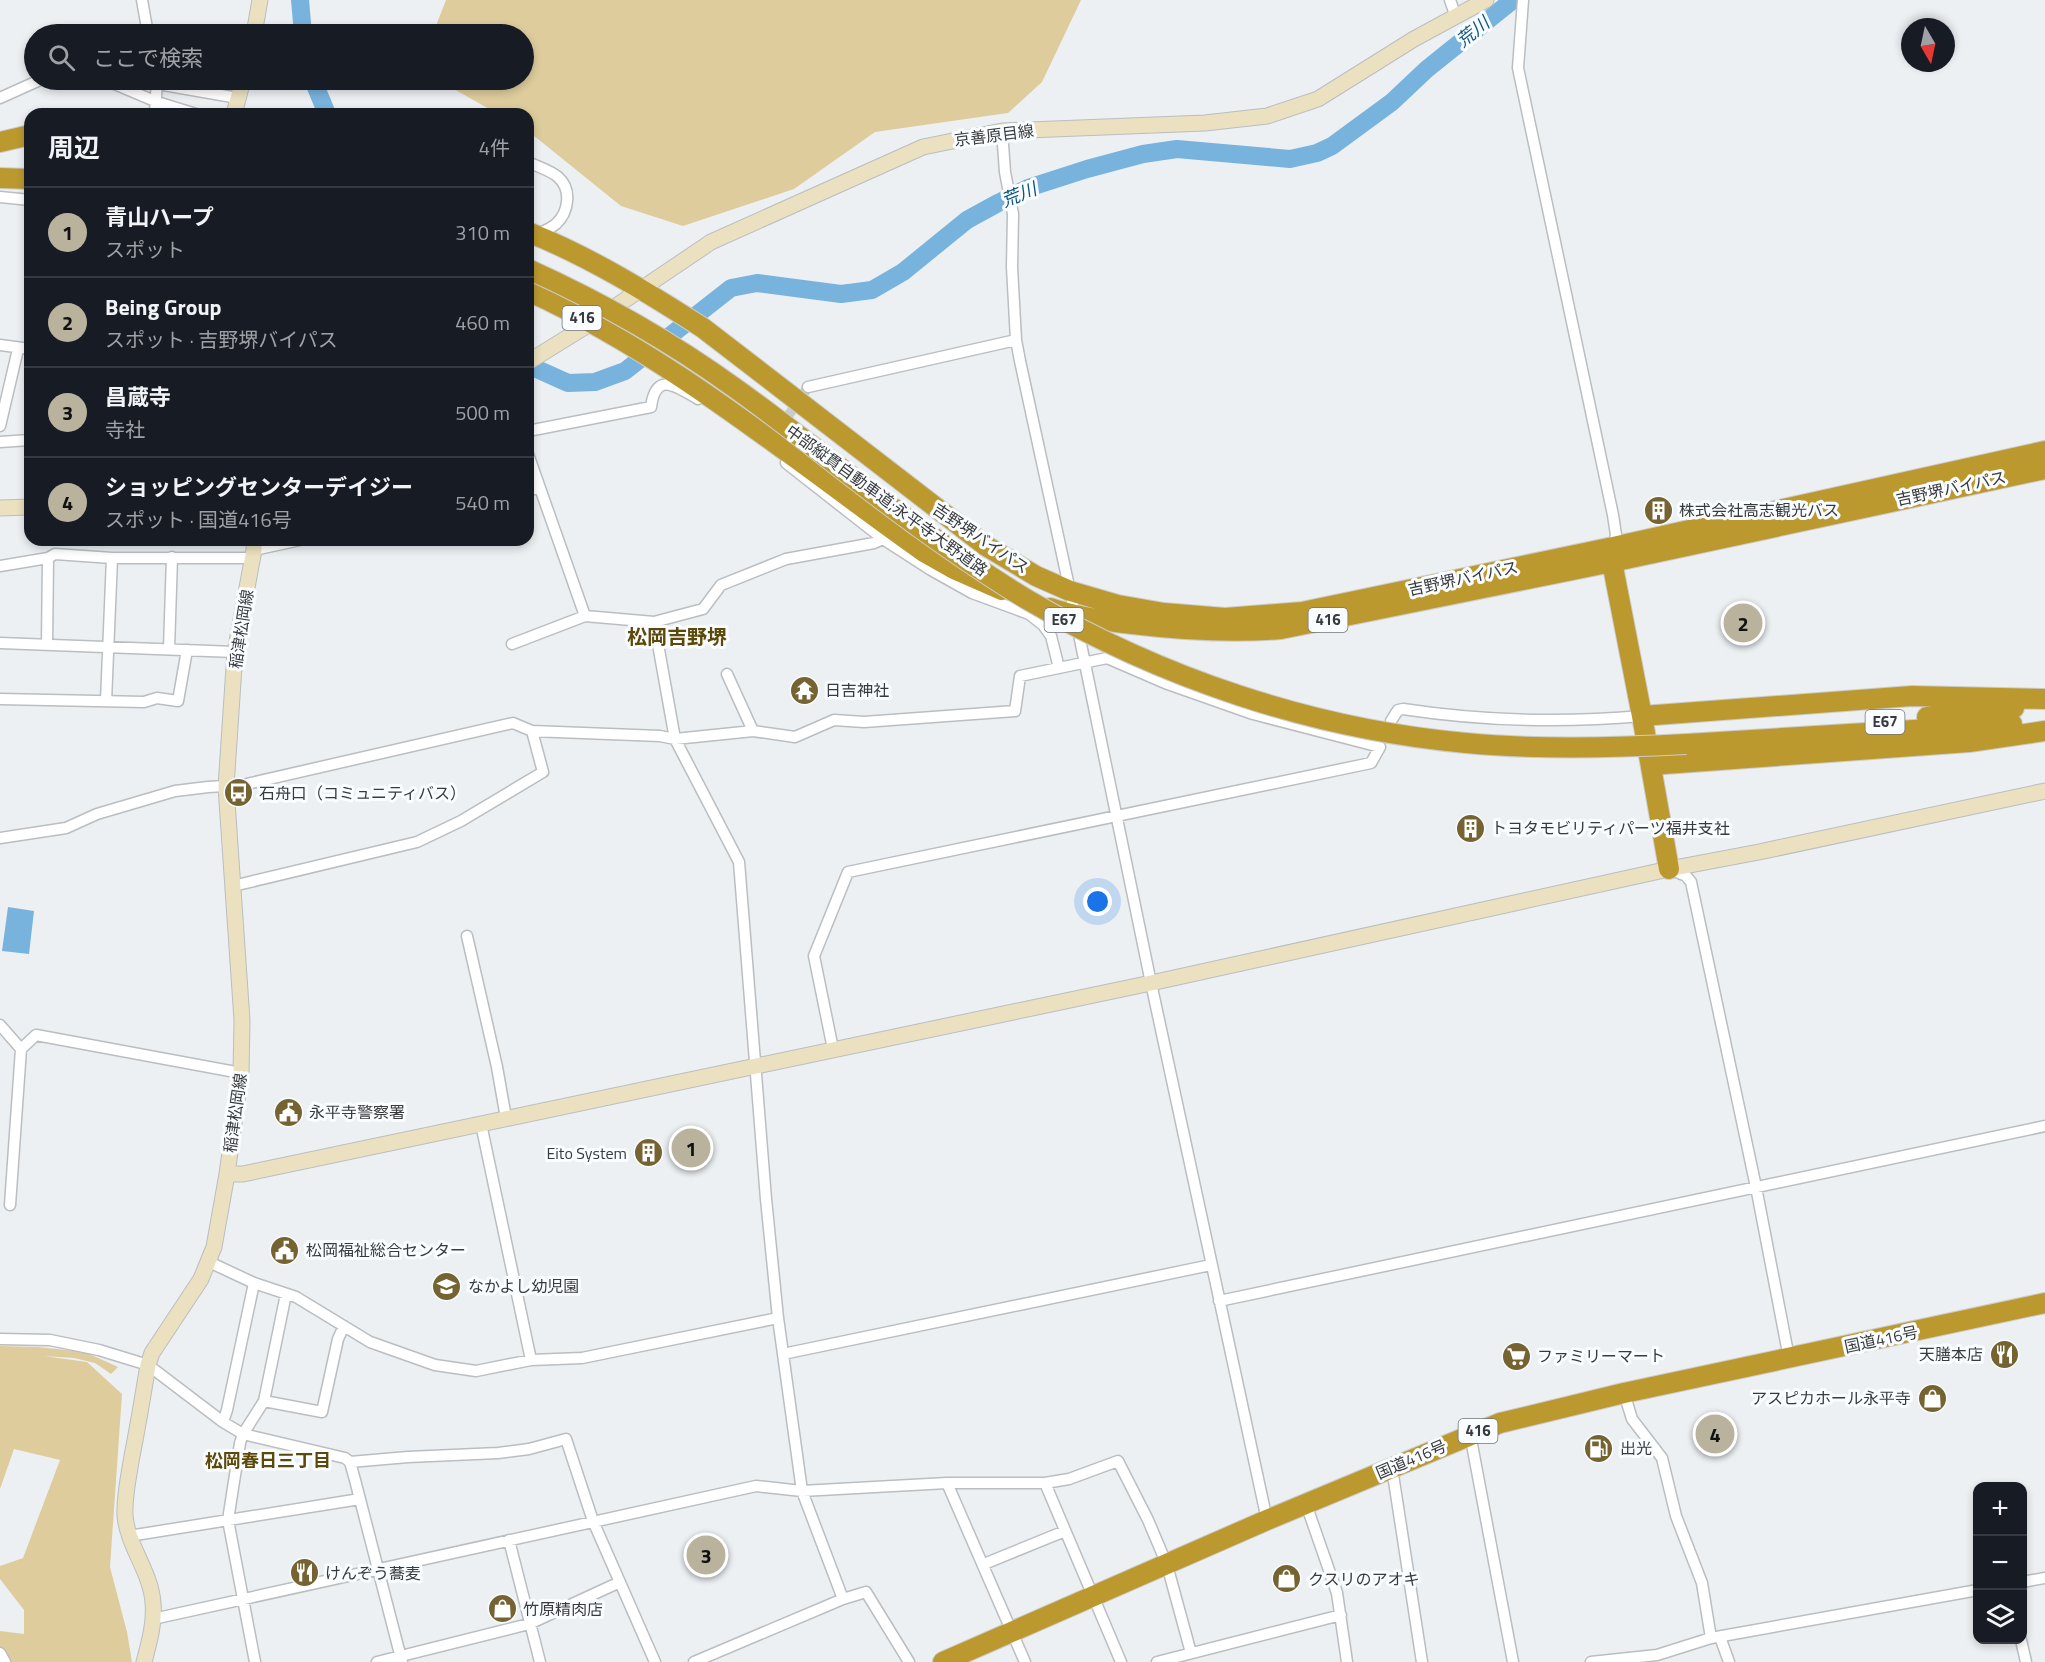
<!DOCTYPE html>
<html lang="ja">
<head>
<meta charset="utf-8">
<style>
  body { margin:0; font-family:"Titillium Web","Noto Sans JP",sans-serif; background:#20242c; color:#f1f3f6 }
  .controls { position:absolute; right:18px; bottom:18px; display:grid; overflow:hidden; border-radius:12px; box-shadow:0 3px 9px #0003 }
  .controls button { width:54px; height:54px; display:grid; place-items:center; padding:0; border:0; border-bottom:2px solid #363941; background:#171b24; color:#f1f3f6; font:30px sans-serif }
  .compass { position:absolute; left:1901px; top:18px; width:54px; height:54px; border-radius:50%; background:#171b24; box-shadow:0 3px 9px #0003; rotate:171deg }
  .you { position:absolute; left:1098px; top:902px; width:21px; height:21px; margin:-15px; border:4px solid #fff; border-radius:50%; background:#1a73e8; box-shadow:0 0 0 9px #1a73e833 }
  .badge { display:grid; place-items:center; width:39px; height:39px; border-radius:50%; background:#b9b29d; color:#111; font-size:20px; font-weight:700 }
  .pin { position:absolute; translate:-50% -50%; border:3px solid #fff; box-shadow:0 2px 6px #0006 }
  .list { margin:0; padding:0; list-style:none }
  h2 { display:flex; justify-content:space-between; align-items:center; height:78px; margin:0; padding:0 24px; font-size:26px }
  h2 small { font-size:20px; font-weight:400; color:#9ea1a6 }
  .list li { display:grid; grid-template-columns:39px 1fr auto; gap:18px; align-items:center; box-sizing:border-box; height:90px; padding:0 24px; border-top:2px solid #363941 }
  .list b { display:block; font-size:22px; white-space:nowrap }
  .list p { margin:0; font-size:20px; white-space:nowrap; color:#9ea1a6 }
  .list em { font-size:20px; font-style:normal; color:#9ea1a6 }
  .icon { flex:none; width:33px; height:33px; fill:none; stroke:currentColor; stroke-width:2; stroke-linecap:round; stroke-linejoin:round }
  .map { position:relative; flex:none; width:2045px; height:1662px; overflow:hidden }
  .search { position:absolute; background:#171b24; box-shadow:0 3px 9px #0003; left:24px; top:24px; width:510px; height:66px; display:flex; align-items:center; gap:15px; box-sizing:border-box; padding:0 21px; border-radius:33px; color:#9ea1a6; font-size:22px }
  .panel { position:absolute; background:#171b24; box-shadow:0 3px 9px #0003; left:24px; top:108px; width:510px; height:438px; border-radius:18px }
  .map>svg:first-child { display:block }
  .green { fill:#decc9d }
  .water { fill:#78b3de }
  .lines { fill:none; stroke-linecap:round; stroke-linejoin:round }
  .river { stroke:#78b3de; stroke-width:18 }
  .street-tunnel { stroke:#c8ccce; stroke-width:10; stroke-dasharray:10 5; stroke-linecap:butt }
  .street-casing { stroke:#babec1; stroke-width:13 }
  .secondary-casing { stroke:#babec1; stroke-width:17 }
  .highway-casing { stroke:#ccc; stroke-width:22 }
  .street { stroke:#fff; stroke-width:10 }
  .secondary { stroke:#ebe0c0; stroke-width:15 }
  .highway { stroke:#bc992e; stroke-width:20 }
  .highway-bridge-casing { stroke:#ccc; stroke-width:22; stroke-linecap:butt }
  .highway-bridge { stroke:#bc992e; stroke-width:20 }
  .labels { text-anchor:middle; stroke-width:6; stroke-linejoin:round; paint-order:stroke }
  .shield { fill:#fafdff; stroke:#737476; stroke-width:1.5 }
  .shield-label { font-size:15px; font-weight:bold; fill:#393a3c }
  .street-label { font-size:16px; fill:#393a3c; stroke:#fafdff }
  .poi-label { font-size:16px; fill:#393a3c; stroke:#fafdff; text-anchor:start }
  .water-label { font-size:18px; font-style:italic; fill:#0d547d; stroke:#fafdff }
  .neighbourhood-label { font-size:18px; font-weight:bold; fill:#5c4808; stroke:#fafdff }
  .quarter-label { font-size:20px; font-weight:bold; fill:#5c4808; stroke:#fafdff }
</style>
</head>
<body>
<div class="map">
<svg width="2045" height="1662" viewBox="0 0 2045 1662">
  <rect width="100%" height="100%" fill="#ecf0f3"/>
  <path class="green" d="M446 0H1081L1042 82 1008 113 875 132 794 189 683 226 621 206 528 131V114H498L452 88 450 80H524V34H440L437 23Z
    M0 1346 38 1347 85 1352 118 1367 111 1374 95 1363 74 1358 44 1356 87 1362 122 1394 110 1567 127 1632 132 1662H0V1631L24 1634V1610L0 1579V1566L23 1558 60 1460 14 1449 0 1489Z"/>
  <path class="water" d="M8 907 34 911 29 954 2 951Z"/>
  <g class="lines">
    <path class="river" d="M300 0 303 34
      M313 80 327 114
      M528 365 568 383 595 382 625 371 731 288 757 283 841 294 872 290 903 272 967 220 998 203 1028 188 1087 169 1143 154 1177 149 1290 159 1317 153 1332 146 1392 102 1427 69 1513 0"/>
    <path class="street-tunnel" d="M770 442 808 387"/>
    <defs>
      <path id="street" d="M142 0 148 34
        M1450 0 1456 17
        M1523 0 1518 68 1613 515 1616 535 1613 547
        M105 80 157 102 196 114
        M158 84 238 98
        M0 98 40 80
        M155 114 157 80
        M1002 131 1005 172 1013 214 1012 267 1016 340 1020 361 1070 591 1151 983 1267 1520
        M528 162C538 167 550 170 558 177 572 189 569 212 556 224 550 229 542 232 535 235
        M0 197 30 200
        M0 345 30 349
        M808 387 1016 340
        M0 426 18 349
        M528 431 651 407C656 370 677 387 698 399
        M0 442 30 440
        M528 454 585 616
        M786 463 883 539 931 570 972 593 1029 614 1043 625 1051 636 1059 668
        M528 490 540 488
        M254 550 300 540
        M0 566 48 558 55 554 112 558H253
        M654 622 675 739 739 862 766 1199 778 1318 802 1491 843 1599
        M0 643 235 652
        M512 644 585 616 654 622 703 609 721 585 786 559 874 543 883 539
        M47 645 48 558
        M169 649 172 557
        M727 674 753 731
        M0 699 144 702 157 698 178 701 187 650
        M106 701 112 558
        M1391 721 1398 710 1403 709C1482 721 1563 723 1642 716
        M0 838 66 828 97 814 175 791 208 787 242 785 513 723 532 731 660 736 675 739 753 731 795 737 834 720 864 722 1015 711 1020 676 1107 658 1165 683 1253 714 1380 747 1371 763 848 872 814 956 833 1049
        M1669 869 1686 876 1691 882 1756 1187 1789 1358
        M233 886 417 842 461 821 543 772 532 731
        M467 936 497 1067 506 1118
        M0 1025 21 1049
        M481 1124 531 1360
        M10 1205 21 1049 36 1035 241 1073
        M209 1262 254 1283 296 1297 370 1342 435 1365 476 1371 531 1360 582 1358 778 1318
        M1219 1301 2045 1126
        M0 1339 50 1340 99 1350 148 1365 223 1422 243 1434 345 1458 350 1462 355 1480 402 1662
        M783 1354 1211 1265
        M1624 1393 1632 1419 1662 1458 1676 1516 1702 1583 1711 1638
        M264 1401 322 1412 338 1339 344 1326
        M223 1422 227 1410 254 1283
        M1470 1434 1513 1662
        M350 1462 408 1457 498 1453 529 1449 566 1439 593 1521 655 1662
        M1392 1468 1422 1662
        M947 1483 1025 1662
        M1045 1483 1121 1662
        M1306 1504 1337 1593 1347 1662
        M129 1536 360 1499
        M509 1540 540 1662
        M984 1564 1065 1531
        M2022 1582 2045 1578
        M153 1619 756 1486 802 1491 947 1483H1045L1069 1479 1118 1461 1148 1520 1167 1565 1191 1653
        M1720 1637 1729 1662
        M2021 1640 2026 1662
        M0 1653 5 1662
        M255 1662 228 1520 240 1443 243 1434 264 1401 286 1294
        M377 1662 529 1624 620 1582
        M694 1662 843 1599 866 1592 909 1662
        M1157 1662 1341 1615
        M1591 1662 1657 1655 1711 1638 1978 1590"/>
      <path id="secondary" d="M254 34 260 0
        M234 114 243 80
        M528 362 591 323 711 242 923 147 1002 131 1205 123 1267 116 1318 99 1414 39 1486 0
        M0 508 30 507
        M227 1174H243L1151 983 1669 869 1759 852 2045 791
        M144 1662C149 1643 155 1622 153 1603 151 1572 128 1547 125 1516 124 1496 129 1475 132 1456 138 1426 143 1395 148 1365L152 1353 201 1279 214 1247 227 1174 241 1073 242 1020 226 787 235 652 254 550V540"/>
      <path id="highway" d="M0 142 30 135
        M0 178 30 179
        M528 232C590 257 647 292 703 328L986 546 1036 576 1070 591 1118 605 1164 613 1225 618 1302 612 1613 547 2045 451
        M528 291C673 357 795 461 924 552L954 569 1002 590
        M1613 550 1612 562 1642 716 1669 869
        M1050 608C1076 617 1104 621 1132 624 1182 630 1231 633 1281 629L1612 562 2045 469
        M1642 716 1912 696 2045 699
        M1927 717 2014 708
        M1686 744 2012 724
        M1651 765 1969 742 2045 731
        M943 1662 1267 1520 1500 1423 1624 1393 2045 1303"/>
    </defs>
    <use href="#street" class="street-casing"/>
    <use href="#secondary" class="secondary-casing"/>
    <use href="#highway" class="highway-casing"/>
    <use href="#street" class="street"/>
    <use href="#secondary" class="secondary"/>
    <use href="#highway" class="highway"/>
    <defs>
      <path id="highway-bridge" d="M528 269C601 302 670 341 735 388 798 433 857 483 920 528 955 553 991 578 1028 600 1161 678 1312 729 1466 743 1539 750 1613 748 1686 744"/>
    </defs>
    <use href="#highway-bridge" class="highway-bridge-casing"/>
    <use href="#highway-bridge" class="highway-bridge"/>
  </g>
  <defs>
    <symbol id="building-disc" viewBox="-11 -11 22 22"><circle r="9.5" fill="#756331" stroke="#fafdff"/><path d="M-4-6H4V6H1V3H-1V6H-4ZM-2.5-4.3h1.7v1.8h-1.7ZM.8-4.3h1.7v1.8H.8ZM-2.5-1h1.7V.8h-1.7ZM.8-1h1.7V.8H.8Z" fill="#fff"/></symbol>
    <symbol id="temple-disc" viewBox="-11 -11 22 22"><circle r="9.5" fill="#756331" stroke="#fafdff"/><path d="M0-6L5-2H3V0L6.5 2.5H4V6H1.5V3h-3V6H-4V2.5H-6.5L-3 0V-2H-5Z" fill="#fff"/></symbol>
    <symbol id="bus-disc" viewBox="-11 -11 22 22"><circle r="9.5" fill="#756331" stroke="#fafdff"/><path d="M-5-6H5V4H4V6H2V4H-2V6H-4V4H-5ZM-3.5-4V0h7V-4ZM-3.5 1.2v1.5H-2V1.2ZM2 1.2v1.5H3.5V1.2Z" fill="#fff"/></symbol>
    <symbol id="civic-disc" viewBox="-11 -11 22 22"><circle r="9.5" fill="#756331" stroke="#fafdff"/><path d="M-.6-6.5H3V-4.5H.6V-3L4-1V1h2V6H-6V1h2V-1L-.6-3ZM-1.2 2.5V6h2.4V2.5Z" fill="#fff"/></symbol>
    <symbol id="school-disc" viewBox="-11 -11 22 22"><circle r="9.5" fill="#756331" stroke="#fafdff"/><path d="M0-5L7-2L0 1L-7-2ZM-4 1L0 2.5L4 1V4Q0 6-4 4Z" fill="#fff"/></symbol>
    <symbol id="restaurant-disc" viewBox="-11 -11 22 22"><circle r="9.5" fill="#756331" stroke="#fafdff"/><path d="M-5-6h1v4h1v-4h1v4h1v-4h1v5L-1.5 .5V6h-2V.5L-5-1ZM5-6V6H3V1.5H1.5Q1.5-4 5-6Z" fill="#fff"/></symbol>
    <symbol id="supermarket-disc" viewBox="-11 -11 22 22"><circle r="9.5" fill="#756331" stroke="#fafdff"/><path d="M-6-5.5h2.5l.6 2H6L4.5 2H-2.5L-4.4-4H-6ZM-1.5 3.2a1.3 1.3 0 1 0 .1 0ZM3 3.2a1.3 1.3 0 1 0 .1 0Z" fill="#fff"/></symbol>
    <symbol id="shop-disc" viewBox="-11 -11 22 22"><circle r="9.5" fill="#756331" stroke="#fafdff"/><path d="M-5-2.5h2.3a2.7 3.5 0 0 1 5.4 0H5L5.5 6h-11ZM-1.5-2.5h3a1.5 2.3 0 0 0-3 0Z" fill="#fff"/></symbol>
    <symbol id="fuel-disc" viewBox="-11 -11 22 22"><circle r="9.5" fill="#756331" stroke="#fafdff"/><path d="M-5.5-6h7V0h2V4h1.3V-2.5L3-4.5l.8-.8L6-3V5H2.5V1h-1V6h-7ZM-4.2-4.7v3.2H.2V-4.7Z" fill="#fff"/></symbol>
  </defs>
  <g fill-rule="evenodd">
    <use href="#building-disc" x="1642" y="494" width="33" height="33"/>
    <use href="#temple-disc" x="788" y="674" width="33" height="33"/>
    <use href="#bus-disc" x="222" y="776" width="33" height="33"/>
    <use href="#building-disc" x="1454" y="812" width="33" height="33"/>
    <use href="#civic-disc" x="272" y="1096" width="33" height="33"/>
    <use href="#building-disc" x="632" y="1136" width="33" height="33"/>
    <use href="#civic-disc" x="268" y="1234" width="33" height="33"/>
    <use href="#school-disc" x="430" y="1270" width="33" height="33"/>
    <use href="#restaurant-disc" x="1988" y="1338" width="33" height="33"/>
    <use href="#supermarket-disc" x="1500" y="1340" width="33" height="33"/>
    <use href="#shop-disc" x="1916" y="1382" width="33" height="33"/>
    <use href="#fuel-disc" x="1582" y="1432" width="33" height="33"/>
    <use href="#restaurant-disc" x="288" y="1556" width="33" height="33"/>
    <use href="#shop-disc" x="1270" y="1562" width="33" height="33"/>
    <use href="#shop-disc" x="486" y="1592" width="33" height="33"/>
  </g>
  <g class="labels">
    <g class="shield">
      <rect x="562.5" y="306" width="39" height="24" rx="4.5"/>
      <rect x="1044.5" y="608" width="39" height="24" rx="4.5"/>
      <rect x="1308.5" y="608" width="39" height="24" rx="4.5"/>
      <rect x="1865.5" y="710" width="39" height="24" rx="4.5"/>
      <rect x="1458.5" y="1419" width="39" height="24" rx="4.5"/>
    </g>
    <g class="shield-label">
      <text x="582" y="323">416</text>
      <text x="1064" y="625">E67</text>
      <text x="1328" y="625">416</text>
      <text x="1885" y="727">E67</text>
      <text x="1478" y="1436">416</text>
    </g>
    <g class="street-label">
      <text transform="translate(994 135) rotate(-7)" y="6">京善原目線</text>
      <text transform="translate(1951 488) rotate(-12)" y="6">吉野堺バイパス</text>
      <text transform="translate(887 500) rotate(36)" y="6">中部縦貫自動車道;永平寺大野道路</text>
      <text transform="translate(981 538) rotate(34)" y="6">吉野堺バイパス</text>
      <text transform="translate(1463 578) rotate(-12)" y="6">吉野堺バイパス</text>
      <text transform="translate(241 629) rotate(-81)" y="6">稲津松岡線</text>
      <text transform="translate(235 1113) rotate(-82)" y="6">稲津松岡線</text>
      <text transform="translate(1881 1339) rotate(-12)" y="6">国道416号</text>
      <text transform="translate(1411 1459) rotate(-23)" y="6">国道416号</text>
    </g>
    <g class="poi-label">
      <text x="1679" y="516">株式会社高志観光バス</text>
      <text x="825" y="696">日吉神社</text>
      <text x="259" y="799">石舟口（コミュニティバス）</text>
      <text x="1491" y="834">トヨタモビリティパーツ福井支社</text>
      <text x="309" y="1118">永平寺警察署</text>
      <text x="627" y="1159" text-anchor="end">Eito System</text>
      <text x="306" y="1256">松岡福祉総合センター</text>
      <text x="468" y="1292">なかよし幼児園</text>
      <text x="1983" y="1360" text-anchor="end">天膳本店</text>
      <text x="1537" y="1362">ファミリーマート</text>
      <text x="1911" y="1404" text-anchor="end">アスピカホール永平寺</text>
      <text x="1620" y="1454">出光</text>
      <text x="325" y="1579">けんぞう蕎麦</text>
      <text x="1308" y="1585">クスリのアオキ</text>
      <text x="523" y="1615">竹原精肉店</text>
    </g>
    <g class="water-label">
      <text transform="translate(1473 32) rotate(-39)" y="6">荒川</text>
      <text transform="translate(1019 195) rotate(-22)" y="6">荒川</text>
    </g>
    <g class="neighbourhood-label">
      <text x="268" y="1467">松岡春日三丁目</text>
    </g>
    <g class="quarter-label">
      <text x="677" y="644">松岡吉野堺</text>
    </g>
  </g>
</svg>
<div class="controls">
<button>+</button>
<button>−</button>
<button><svg class="icon" aria-label="layers" viewBox="0 0 24 24"><path d="M12 4l9 5-9 5-9-5zM3 14l9 5 9-5"/></svg></button>
</div>
<svg class="compass" viewBox="-18 -18 36 36"><path d="M0-13l5 13h-10z" fill="#e53935"/><path d="M0 13l5-13h-10z" fill="#9ea1a6"/></svg>
<div class="you"></div>
<div class="pin badge" style="left:691px;top:1148px">1</div>
<div class="pin badge" style="left:1743px;top:623px">2</div>
<div class="pin badge" style="left:706px;top:1555px">3</div>
<div class="pin badge" style="left:1715px;top:1434px">4</div>
<div class="search"><svg class="icon" aria-label="search" viewBox="0 0 24 24"><circle cx="10" cy="10" r="6"/><path d="M15 15l6 6"/></svg>ここで検索</div>
<section class="panel">
<h2>周辺<small>4件</small></h2>
<ul class="list">
<li><span class="badge">1</span><div><b>青山ハープ</b><p>スポット</p></div><em>310 m</em></li>
<li><span class="badge">2</span><div><b>Being Group</b><p>スポット · 吉野堺バイパス</p></div><em>460 m</em></li>
<li><span class="badge">3</span><div><b>昌蔵寺</b><p>寺社</p></div><em>500 m</em></li>
<li><span class="badge">4</span><div><b>ショッピングセンターデイジー</b><p>スポット · 国道416号</p></div><em>540 m</em></li>
</ul>
</section>
</div>
</body>
</html>
